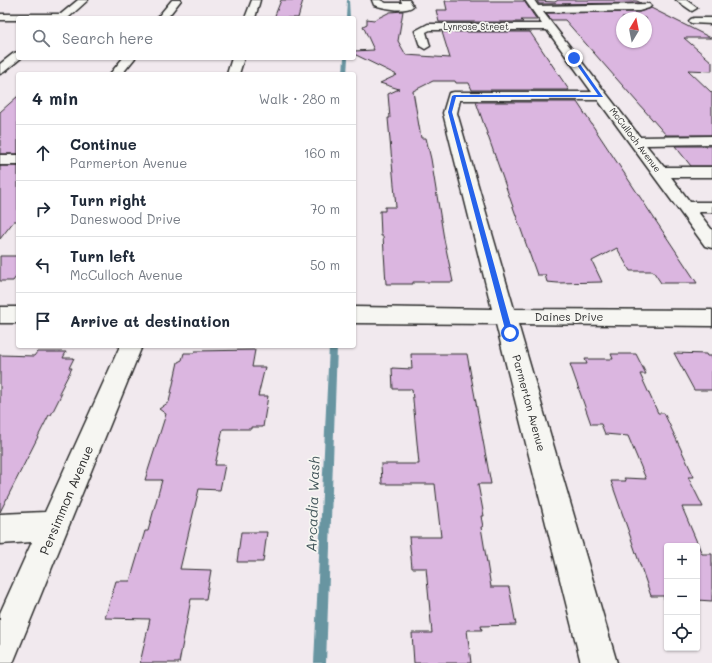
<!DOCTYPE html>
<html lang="en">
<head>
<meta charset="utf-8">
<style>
  body { margin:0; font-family:Mali,sans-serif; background:#f2f2f3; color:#1f2937 }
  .controls { position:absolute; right:12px; bottom:12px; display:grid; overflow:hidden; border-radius:4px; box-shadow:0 1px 3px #0004 }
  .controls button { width:36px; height:36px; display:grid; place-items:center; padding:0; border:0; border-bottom:1px solid #e0e1e3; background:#fff; color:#1f2937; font:20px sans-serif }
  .compass { position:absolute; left:616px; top:12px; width:36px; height:36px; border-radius:50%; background:#fff; box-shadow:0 1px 3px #0004; rotate:10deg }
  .stop { position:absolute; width:12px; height:12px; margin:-9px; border:3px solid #2563eb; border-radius:50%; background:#fff }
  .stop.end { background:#2563eb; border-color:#fff; box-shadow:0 1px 4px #0008 }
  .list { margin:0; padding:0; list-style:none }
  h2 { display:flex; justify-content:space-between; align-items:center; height:52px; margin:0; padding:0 16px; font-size:17px }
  h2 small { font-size:13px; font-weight:400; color:#747a83 }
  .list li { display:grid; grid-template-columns:26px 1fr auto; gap:12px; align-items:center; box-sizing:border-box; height:56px; padding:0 16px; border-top:1px solid #e0e1e3 }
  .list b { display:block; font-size:15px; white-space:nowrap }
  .list p { margin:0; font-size:13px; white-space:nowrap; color:#747a83 }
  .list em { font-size:13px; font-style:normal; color:#747a83 }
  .icon { flex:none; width:22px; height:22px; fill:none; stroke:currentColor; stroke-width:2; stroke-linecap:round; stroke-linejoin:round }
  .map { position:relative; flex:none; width:712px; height:663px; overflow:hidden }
  .search { position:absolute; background:#fff; box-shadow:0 1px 3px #0004; left:16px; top:16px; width:340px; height:44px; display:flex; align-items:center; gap:10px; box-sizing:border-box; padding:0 14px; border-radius:4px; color:#747a83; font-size:15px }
  .panel { position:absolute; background:#fff; box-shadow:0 1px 3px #0004; left:16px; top:72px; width:340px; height:276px; border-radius:4px }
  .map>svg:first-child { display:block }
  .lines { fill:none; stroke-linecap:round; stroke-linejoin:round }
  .stream { fill:#6795a1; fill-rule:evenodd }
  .building { fill:#dbb6e0; stroke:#2b2b2b; fill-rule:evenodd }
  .minor-casing { stroke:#2b2b2b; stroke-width:3 }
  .minor { fill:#f6f6f2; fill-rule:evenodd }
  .route { fill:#2563eb }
  .labels { text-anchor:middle; stroke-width:3.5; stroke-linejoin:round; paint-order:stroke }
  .far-street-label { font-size:9px; fill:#2b2b2b; stroke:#f6f6f2 }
  .street-label { font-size:11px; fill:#2b2b2b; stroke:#f6f6f2 }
  .near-street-label { font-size:13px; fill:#2b2b2b; stroke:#f6f6f2 }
  .near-water-label { font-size:14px; font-style:italic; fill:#44575c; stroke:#f6f6f2 }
</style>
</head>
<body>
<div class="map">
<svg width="712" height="663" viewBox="0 0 712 663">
  <rect width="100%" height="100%" fill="#f1e9ee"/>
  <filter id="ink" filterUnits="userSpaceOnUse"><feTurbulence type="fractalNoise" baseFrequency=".025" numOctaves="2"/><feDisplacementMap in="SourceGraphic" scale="8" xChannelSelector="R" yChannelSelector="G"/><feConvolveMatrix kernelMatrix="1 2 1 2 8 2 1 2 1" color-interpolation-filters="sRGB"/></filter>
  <g filter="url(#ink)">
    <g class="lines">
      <path class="stream" d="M347 0H349L350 18H346Z
        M344 58H348L347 74H343Z
        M329 346H337L326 663H314Z"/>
    </g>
    <path class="building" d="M281 0H303L298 18H274Z
      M558 0H619L637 1 641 3 539 4 537 1 555 2Z
      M445 1H524L537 20H521L523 22H439L436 10H447Z
      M651 8 711 38H684L712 62V71L688 70 712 93V135H666L565 20H551L546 13 639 12ZM622 18H646V42H622Z
      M403 11 398 41 406 55 450 58 442 32H530L569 90H472L469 83H456L455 81H433L413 91 421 138H426L431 159 444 239 453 282H413V284H386L383 236H381L380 211H385V207H396L388 118H390L388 94 399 89 380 83 397 75 354 54V51L374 50 363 26 367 24V19L374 20 390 12Z
      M18 96V154H0V112Z
      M476 102H577L697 283H661L653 271H630L617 248 592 261 602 282 558 283 547 282 545 275H537Z
      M675 146H712V166H691Z
      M0 166H18V221H14L0 239Z
      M0 256H18V274L13 281H0Z
      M255 350 252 367H265L258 396H268L263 427H251V429H223L215 465H225L220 490 199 489 180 569 211 570 206 599H191L179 663H140L150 619 105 618 116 581H130L145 531H148L162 480H145L166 414 159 409 169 402 178 362 182 360 184 353H194L195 351Z
      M37 352H66L63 358H74L69 368H72L59 393H62L51 415H49L0 512V355L34 356Z
      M674 353 706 354 707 356H712V390H694Z
      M411 354H467L491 484H478L484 516H481L483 527H481L491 587H509L516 625 481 626 482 630H467L471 663H414L412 633H432L426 568H412L409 537H441L435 484H382L381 464H419L412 389H393L392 368 412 369Z
      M611 354H636L646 374H640L658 413H664L694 477H688L703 507H682L702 554H712V601L697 600V546H667V599H664V596H651L611 481H626L624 478 646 479 628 436 605 434 601 424H591L570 364H587L585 359H613Z
      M241 532H267L263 562H237Z"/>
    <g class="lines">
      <defs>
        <path id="minor" d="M78 0H88L68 18H18V20H0V14H61Z
          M172 0H181L167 18H157Z
          M252 0H260L255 18H245Z
          M372 0H380L386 3H402L401 0H409L413 6C406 13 383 8 374 5Z
          M525 0H534L538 6 649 4 651 6 649 8 639 11 543 12 640 137 712 136V144L646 145 664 167H712V177H671L690 202H712V212H698L712 230V248L705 246 598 100H460L457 113 514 309 712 310V326L518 324 617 663H581L496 324 354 323V307L492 309 443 113 449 93 454 92H592L547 30H430L426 32 430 46 425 49 420 46 415 31 428 24H542Z
          M676 0H686L697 8 692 11Z
          M694 18H712V24L691 23 689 21 691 19Z
          M18 52V58H21L4 72 0 74V64L14 53Z
          M123 58H135L122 74H110Z
          M232 58H244L239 74H227Z
          M0 155H18V165H0Z
          M0 307H18V323H0Z
          M120 346H142L13 663H0V613L32 542 0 544V514L45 512Z"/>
      </defs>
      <use href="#minor" class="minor-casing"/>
      <use href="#minor" class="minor"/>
    </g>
  </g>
  <path class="route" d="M575 57 603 97H456L452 112 513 333 510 335 506 333 448 112 452 96 454 95H598L572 58Z"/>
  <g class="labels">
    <g class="far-street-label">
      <text x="476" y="30">Lynrose Street</text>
      <text transform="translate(635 140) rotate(53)" y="3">McCulloch Avenue</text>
    </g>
    <g class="street-label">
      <text x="569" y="321">Daines Drive</text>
      <text transform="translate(529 403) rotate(75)" y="4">Parmerton Avenue</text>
    </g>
    <g class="near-street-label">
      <text transform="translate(66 500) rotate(-67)" y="5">Persimmon Avenue</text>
    </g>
    <g class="near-water-label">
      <text transform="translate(313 504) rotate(-88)" y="5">Arcadia Wash</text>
    </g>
  </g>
</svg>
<div class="controls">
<button>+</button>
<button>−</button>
<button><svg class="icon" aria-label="locate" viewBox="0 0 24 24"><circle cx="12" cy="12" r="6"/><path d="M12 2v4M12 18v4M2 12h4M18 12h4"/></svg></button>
</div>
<svg class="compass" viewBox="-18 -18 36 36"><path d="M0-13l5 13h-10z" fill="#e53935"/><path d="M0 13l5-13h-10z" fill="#747a83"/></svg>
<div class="stop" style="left:510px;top:333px"></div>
<div class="stop end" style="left:574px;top:58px"></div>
<div class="search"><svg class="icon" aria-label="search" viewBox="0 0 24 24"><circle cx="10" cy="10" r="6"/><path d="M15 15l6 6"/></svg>Search here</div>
<section class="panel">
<h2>4 min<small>Walk · 280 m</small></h2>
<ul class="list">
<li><svg class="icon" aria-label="ahead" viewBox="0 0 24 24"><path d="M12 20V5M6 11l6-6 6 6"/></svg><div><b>Continue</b><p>Parmerton Avenue</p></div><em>160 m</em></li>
<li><svg class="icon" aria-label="right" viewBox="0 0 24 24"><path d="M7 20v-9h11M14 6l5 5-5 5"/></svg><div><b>Turn right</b><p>Daneswood Drive</p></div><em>70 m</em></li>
<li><svg class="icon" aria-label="left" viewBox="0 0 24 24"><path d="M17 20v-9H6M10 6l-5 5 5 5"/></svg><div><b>Turn left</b><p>McCulloch Avenue</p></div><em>50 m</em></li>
<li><svg class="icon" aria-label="arrive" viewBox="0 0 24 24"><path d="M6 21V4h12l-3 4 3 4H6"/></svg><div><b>Arrive at destination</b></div></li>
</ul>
</section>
</div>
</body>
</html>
